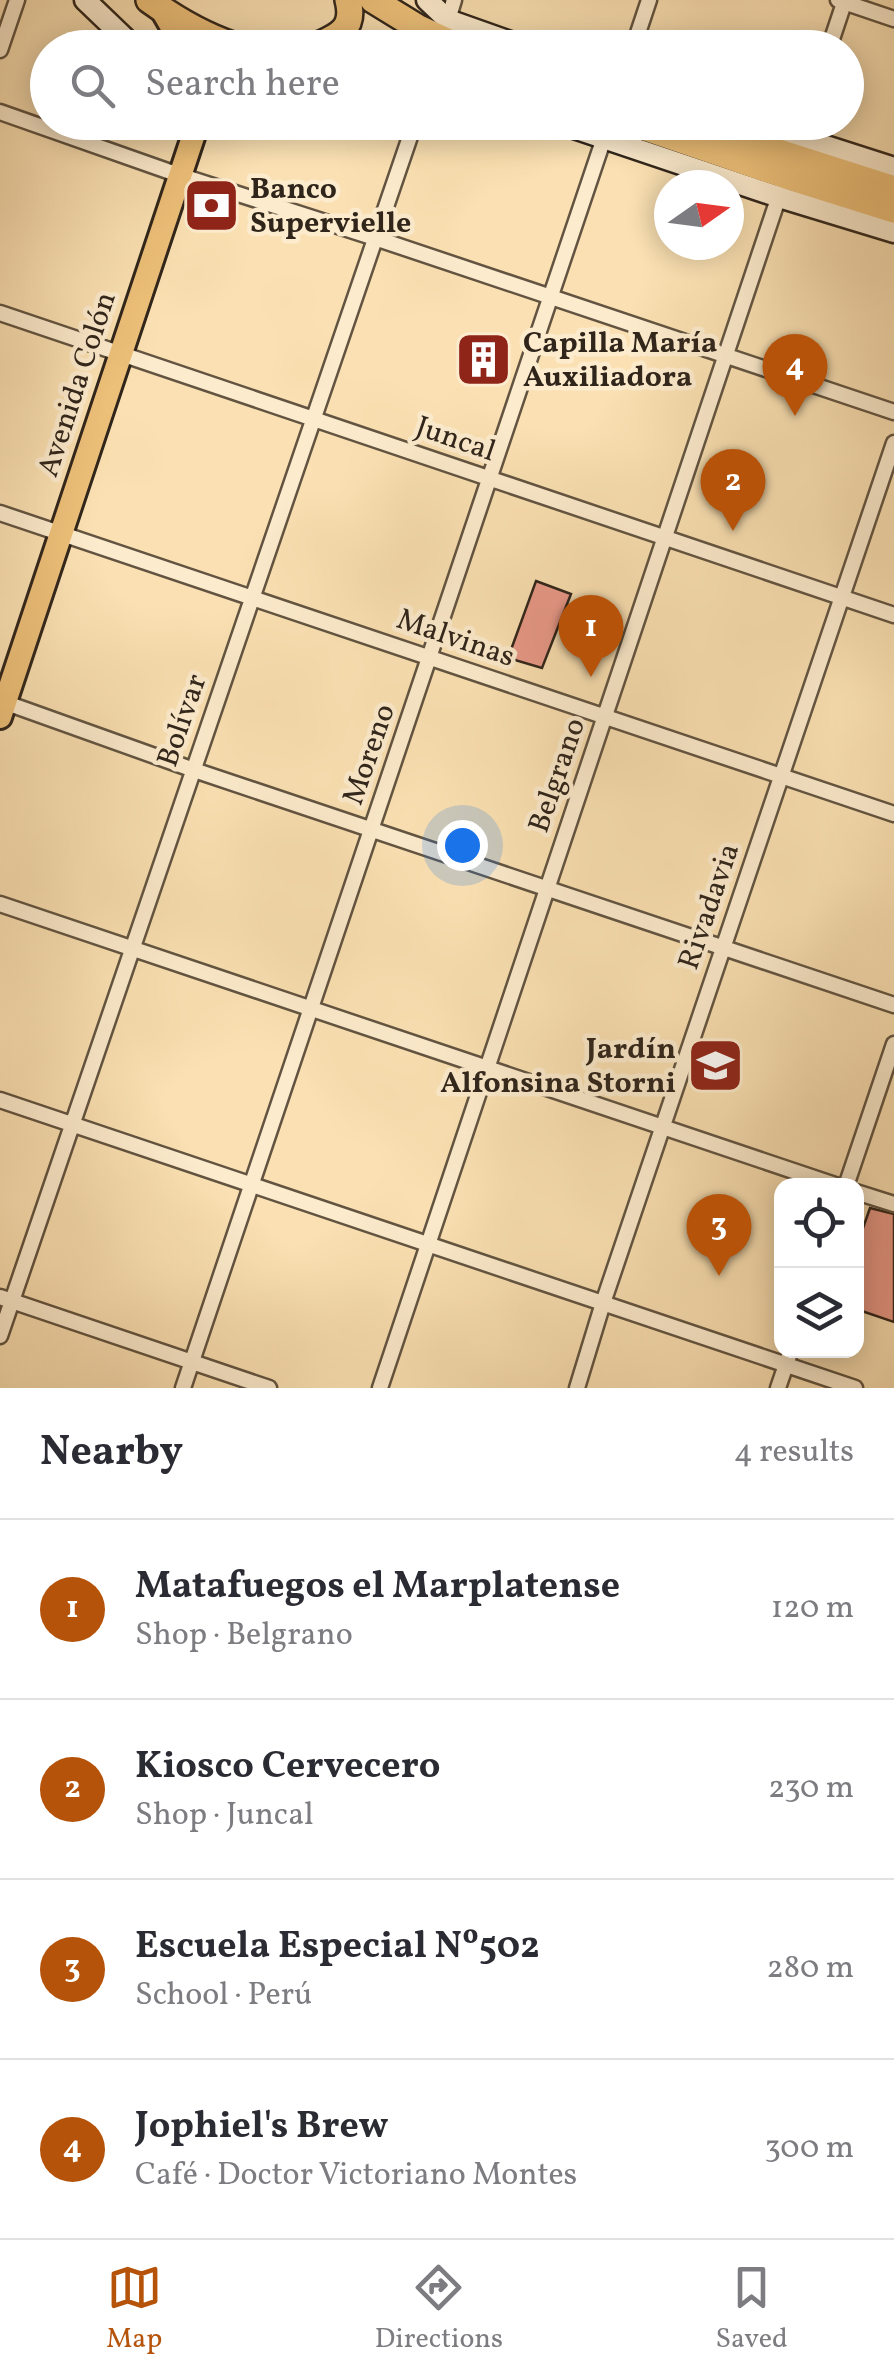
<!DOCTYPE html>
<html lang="en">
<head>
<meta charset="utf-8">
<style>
  body { margin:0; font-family:Vollkorn,serif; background:#f7f7f7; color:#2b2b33 }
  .controls { position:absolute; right:30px; bottom:30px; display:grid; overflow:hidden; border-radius:20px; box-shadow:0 5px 25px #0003 }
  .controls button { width:90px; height:90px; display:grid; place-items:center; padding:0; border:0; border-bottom:2px solid #e1e1e2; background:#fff; color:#2b2b33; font:50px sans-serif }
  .compass { position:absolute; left:654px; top:170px; width:90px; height:90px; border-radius:50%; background:#fff; box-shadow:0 5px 25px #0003; rotate:76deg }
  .you { position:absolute; left:462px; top:845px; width:35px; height:35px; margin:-25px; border:8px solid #fff; border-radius:50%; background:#1a73e8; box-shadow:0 0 0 15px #1a73e833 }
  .badge { display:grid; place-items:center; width:65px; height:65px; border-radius:50%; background:#b45309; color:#fff; font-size:32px; font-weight:700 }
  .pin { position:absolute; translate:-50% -82px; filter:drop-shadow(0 2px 5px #0008) }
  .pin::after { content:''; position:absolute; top:52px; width:35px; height:30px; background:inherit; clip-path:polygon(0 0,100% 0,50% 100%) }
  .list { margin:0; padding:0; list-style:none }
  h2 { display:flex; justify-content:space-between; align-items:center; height:130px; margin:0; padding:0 40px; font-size:42px }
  h2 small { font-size:32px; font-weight:400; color:#7c7c81 }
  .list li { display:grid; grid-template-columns:65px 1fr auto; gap:30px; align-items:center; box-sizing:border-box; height:180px; padding:0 40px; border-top:2px solid #e1e1e2 }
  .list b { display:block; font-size:38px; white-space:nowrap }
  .list p { margin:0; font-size:32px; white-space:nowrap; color:#7c7c81 }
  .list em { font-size:32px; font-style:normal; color:#7c7c81 }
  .icon { flex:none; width:55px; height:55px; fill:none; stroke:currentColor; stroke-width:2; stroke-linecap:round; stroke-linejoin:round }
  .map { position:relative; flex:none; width:894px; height:1388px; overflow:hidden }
  .search { position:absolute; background:#fff; box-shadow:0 5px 25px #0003; left:30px; right:30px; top:30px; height:110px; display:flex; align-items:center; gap:25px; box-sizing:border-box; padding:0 35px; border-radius:55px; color:#7c7c81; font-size:38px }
  .sheet { height:850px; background:#fff }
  nav { display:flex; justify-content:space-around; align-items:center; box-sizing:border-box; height:140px; border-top:2px solid #e1e1e2; background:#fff; font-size:28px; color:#7c7c81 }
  nav a { display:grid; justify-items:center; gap:5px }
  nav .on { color:#b45309 }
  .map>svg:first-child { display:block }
  .building { fill:#e99988; stroke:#30251b; stroke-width:2.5 }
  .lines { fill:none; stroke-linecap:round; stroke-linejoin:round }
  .street-casing { stroke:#625441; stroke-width:19 }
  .secondary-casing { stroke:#30251b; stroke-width:25 }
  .primary-casing { stroke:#30251b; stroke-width:28 }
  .highway-casing { stroke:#30251b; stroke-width:30 }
  .street { stroke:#fcebcd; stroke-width:14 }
  .secondary { stroke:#fcebcd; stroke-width:20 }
  .primary { stroke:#edc079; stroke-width:22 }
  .highway { stroke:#edc079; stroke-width:25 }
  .labels { text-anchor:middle; stroke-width:9; stroke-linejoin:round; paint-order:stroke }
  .poi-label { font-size:30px; font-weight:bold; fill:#30251b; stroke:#fcebcd; text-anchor:start }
  .street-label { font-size:30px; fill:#30251b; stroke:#fcebcd }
</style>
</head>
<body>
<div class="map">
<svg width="894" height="1388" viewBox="0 0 894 1388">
  <rect width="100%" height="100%" fill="#fae0b2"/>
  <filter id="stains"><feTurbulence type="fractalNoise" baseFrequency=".002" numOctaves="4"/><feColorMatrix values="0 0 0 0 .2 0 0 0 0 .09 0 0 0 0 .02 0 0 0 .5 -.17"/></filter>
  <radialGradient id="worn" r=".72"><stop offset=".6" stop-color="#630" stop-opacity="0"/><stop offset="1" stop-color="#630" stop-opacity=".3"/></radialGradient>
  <path class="building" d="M473 346 501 355 495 373 467 364Z
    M536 581 571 594 542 668 508 658Z
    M870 1208 894 1214V1322L856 1309V1248Z"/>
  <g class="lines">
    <defs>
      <path id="street" d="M838 0 894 19
        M448 20 454 0
        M633 48 649 0
        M829 48 845 0
        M0 50 17 0
        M0 112 179 175 375 238 894 412
        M0 313 894 615
        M0 513 894 814
        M1 701 194 770 894 1005
        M0 904 838 1186
        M0 1100 855 1388
        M846 1186 894 1044
        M856 1192 894 1204
        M0 1297 269 1388
        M0 1336 415 122
        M183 1388 604 138
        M380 1388 781 190
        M577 1388 603 1303 894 443
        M778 1388 791 1350"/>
      <path id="secondary" d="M85 0 135 48
        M427 0 448 20 527 48
        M556 122 779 197 894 232
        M751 122 894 168"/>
      <path id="primary" d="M162 10 184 48
        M0 717 198 122"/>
      <path id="highway" d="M149 0C178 21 207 38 242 48
        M373 0 417 27 462 48
        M312 48C337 37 356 30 348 0
        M628 122 786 176 894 210
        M685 122 894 189"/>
    </defs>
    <use href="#street" class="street-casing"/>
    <use href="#secondary" class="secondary-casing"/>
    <use href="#primary" class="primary-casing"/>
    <use href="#highway" class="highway-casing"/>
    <use href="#street" class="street"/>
    <use href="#secondary" class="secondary"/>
    <use href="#primary" class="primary"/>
    <use href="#highway" class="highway"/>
  </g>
  <defs>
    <symbol id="bank-square" viewBox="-11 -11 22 22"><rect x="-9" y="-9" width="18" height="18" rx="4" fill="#8f2418" stroke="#fcebcd"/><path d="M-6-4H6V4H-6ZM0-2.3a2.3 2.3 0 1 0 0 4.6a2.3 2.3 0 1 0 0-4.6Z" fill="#fff"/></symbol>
    <symbol id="building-square" viewBox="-11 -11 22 22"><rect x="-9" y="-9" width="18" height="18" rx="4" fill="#8f2418" stroke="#fcebcd"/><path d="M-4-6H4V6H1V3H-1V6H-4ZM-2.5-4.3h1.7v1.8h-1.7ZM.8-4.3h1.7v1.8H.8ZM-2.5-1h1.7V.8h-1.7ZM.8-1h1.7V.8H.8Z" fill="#fff"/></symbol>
    <symbol id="school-square" viewBox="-11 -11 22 22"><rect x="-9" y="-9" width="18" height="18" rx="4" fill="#8f2418" stroke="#fcebcd"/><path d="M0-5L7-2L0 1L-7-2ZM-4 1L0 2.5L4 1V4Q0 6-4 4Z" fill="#fff"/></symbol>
  </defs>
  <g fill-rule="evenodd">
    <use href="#bank-square" x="180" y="174" width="63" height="63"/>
    <use href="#building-square" x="452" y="328" width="63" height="63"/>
    <use href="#school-square" x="684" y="1034" width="63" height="63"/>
  </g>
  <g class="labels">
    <g class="poi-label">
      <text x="250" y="198">Banco<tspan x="250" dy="34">Supervielle</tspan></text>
      <text x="523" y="352">Capilla María<tspan x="523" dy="34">Auxiliadora</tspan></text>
      <text x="676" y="1058" text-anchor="end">Jardín<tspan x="676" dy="34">Alfonsina Storni</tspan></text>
    </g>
    <g class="street-label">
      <text transform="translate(76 384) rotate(-72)" y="10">Avenida Colón</text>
      <text transform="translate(456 438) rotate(19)" y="10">Juncal</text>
      <text transform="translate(456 637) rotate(19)" y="10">Malvinas</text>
      <text transform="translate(181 720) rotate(-71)" y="10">Bolívar</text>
      <text transform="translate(368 754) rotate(-71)" y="10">Moreno</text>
      <text transform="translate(556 775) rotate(-71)" y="10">Belgrano</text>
      <text transform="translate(708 906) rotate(-71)" y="10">Rivadavia</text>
    </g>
  </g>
  <rect width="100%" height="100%" filter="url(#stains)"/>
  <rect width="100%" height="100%" fill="url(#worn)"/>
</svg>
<div class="controls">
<button><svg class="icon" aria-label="locate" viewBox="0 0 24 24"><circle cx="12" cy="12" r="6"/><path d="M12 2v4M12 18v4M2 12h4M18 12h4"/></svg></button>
<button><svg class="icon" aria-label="layers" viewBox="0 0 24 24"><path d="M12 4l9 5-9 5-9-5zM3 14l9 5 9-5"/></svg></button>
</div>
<svg class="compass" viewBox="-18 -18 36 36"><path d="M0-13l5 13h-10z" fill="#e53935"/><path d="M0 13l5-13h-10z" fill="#7c7c81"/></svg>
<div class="you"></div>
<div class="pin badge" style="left:591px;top:677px">1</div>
<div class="pin badge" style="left:733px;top:531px">2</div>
<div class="pin badge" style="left:719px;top:1276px">3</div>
<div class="pin badge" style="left:795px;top:416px">4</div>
<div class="search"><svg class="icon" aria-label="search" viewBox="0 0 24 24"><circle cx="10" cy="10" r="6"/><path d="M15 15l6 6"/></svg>Search here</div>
</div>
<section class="sheet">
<h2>Nearby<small>4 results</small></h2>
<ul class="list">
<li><span class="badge">1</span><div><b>Matafuegos el Marplatense</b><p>Shop · Belgrano</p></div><em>120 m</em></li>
<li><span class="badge">2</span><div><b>Kiosco Cervecero</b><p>Shop · Juncal</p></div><em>230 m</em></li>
<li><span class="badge">3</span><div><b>Escuela Especial Nº502</b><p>School · Perú</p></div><em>280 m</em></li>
<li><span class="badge">4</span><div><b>Jophiel's Brew</b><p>Café · Doctor Victoriano Montes</p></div><em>300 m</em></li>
</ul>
</section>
<nav>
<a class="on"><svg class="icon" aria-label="map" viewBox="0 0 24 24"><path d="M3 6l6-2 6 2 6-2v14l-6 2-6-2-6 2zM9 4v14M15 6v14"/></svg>Map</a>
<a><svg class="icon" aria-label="directions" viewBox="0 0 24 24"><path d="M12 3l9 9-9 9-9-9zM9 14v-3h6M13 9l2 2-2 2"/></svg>Directions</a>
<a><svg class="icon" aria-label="saved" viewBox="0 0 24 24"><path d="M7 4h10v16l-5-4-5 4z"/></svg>Saved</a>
</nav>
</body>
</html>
